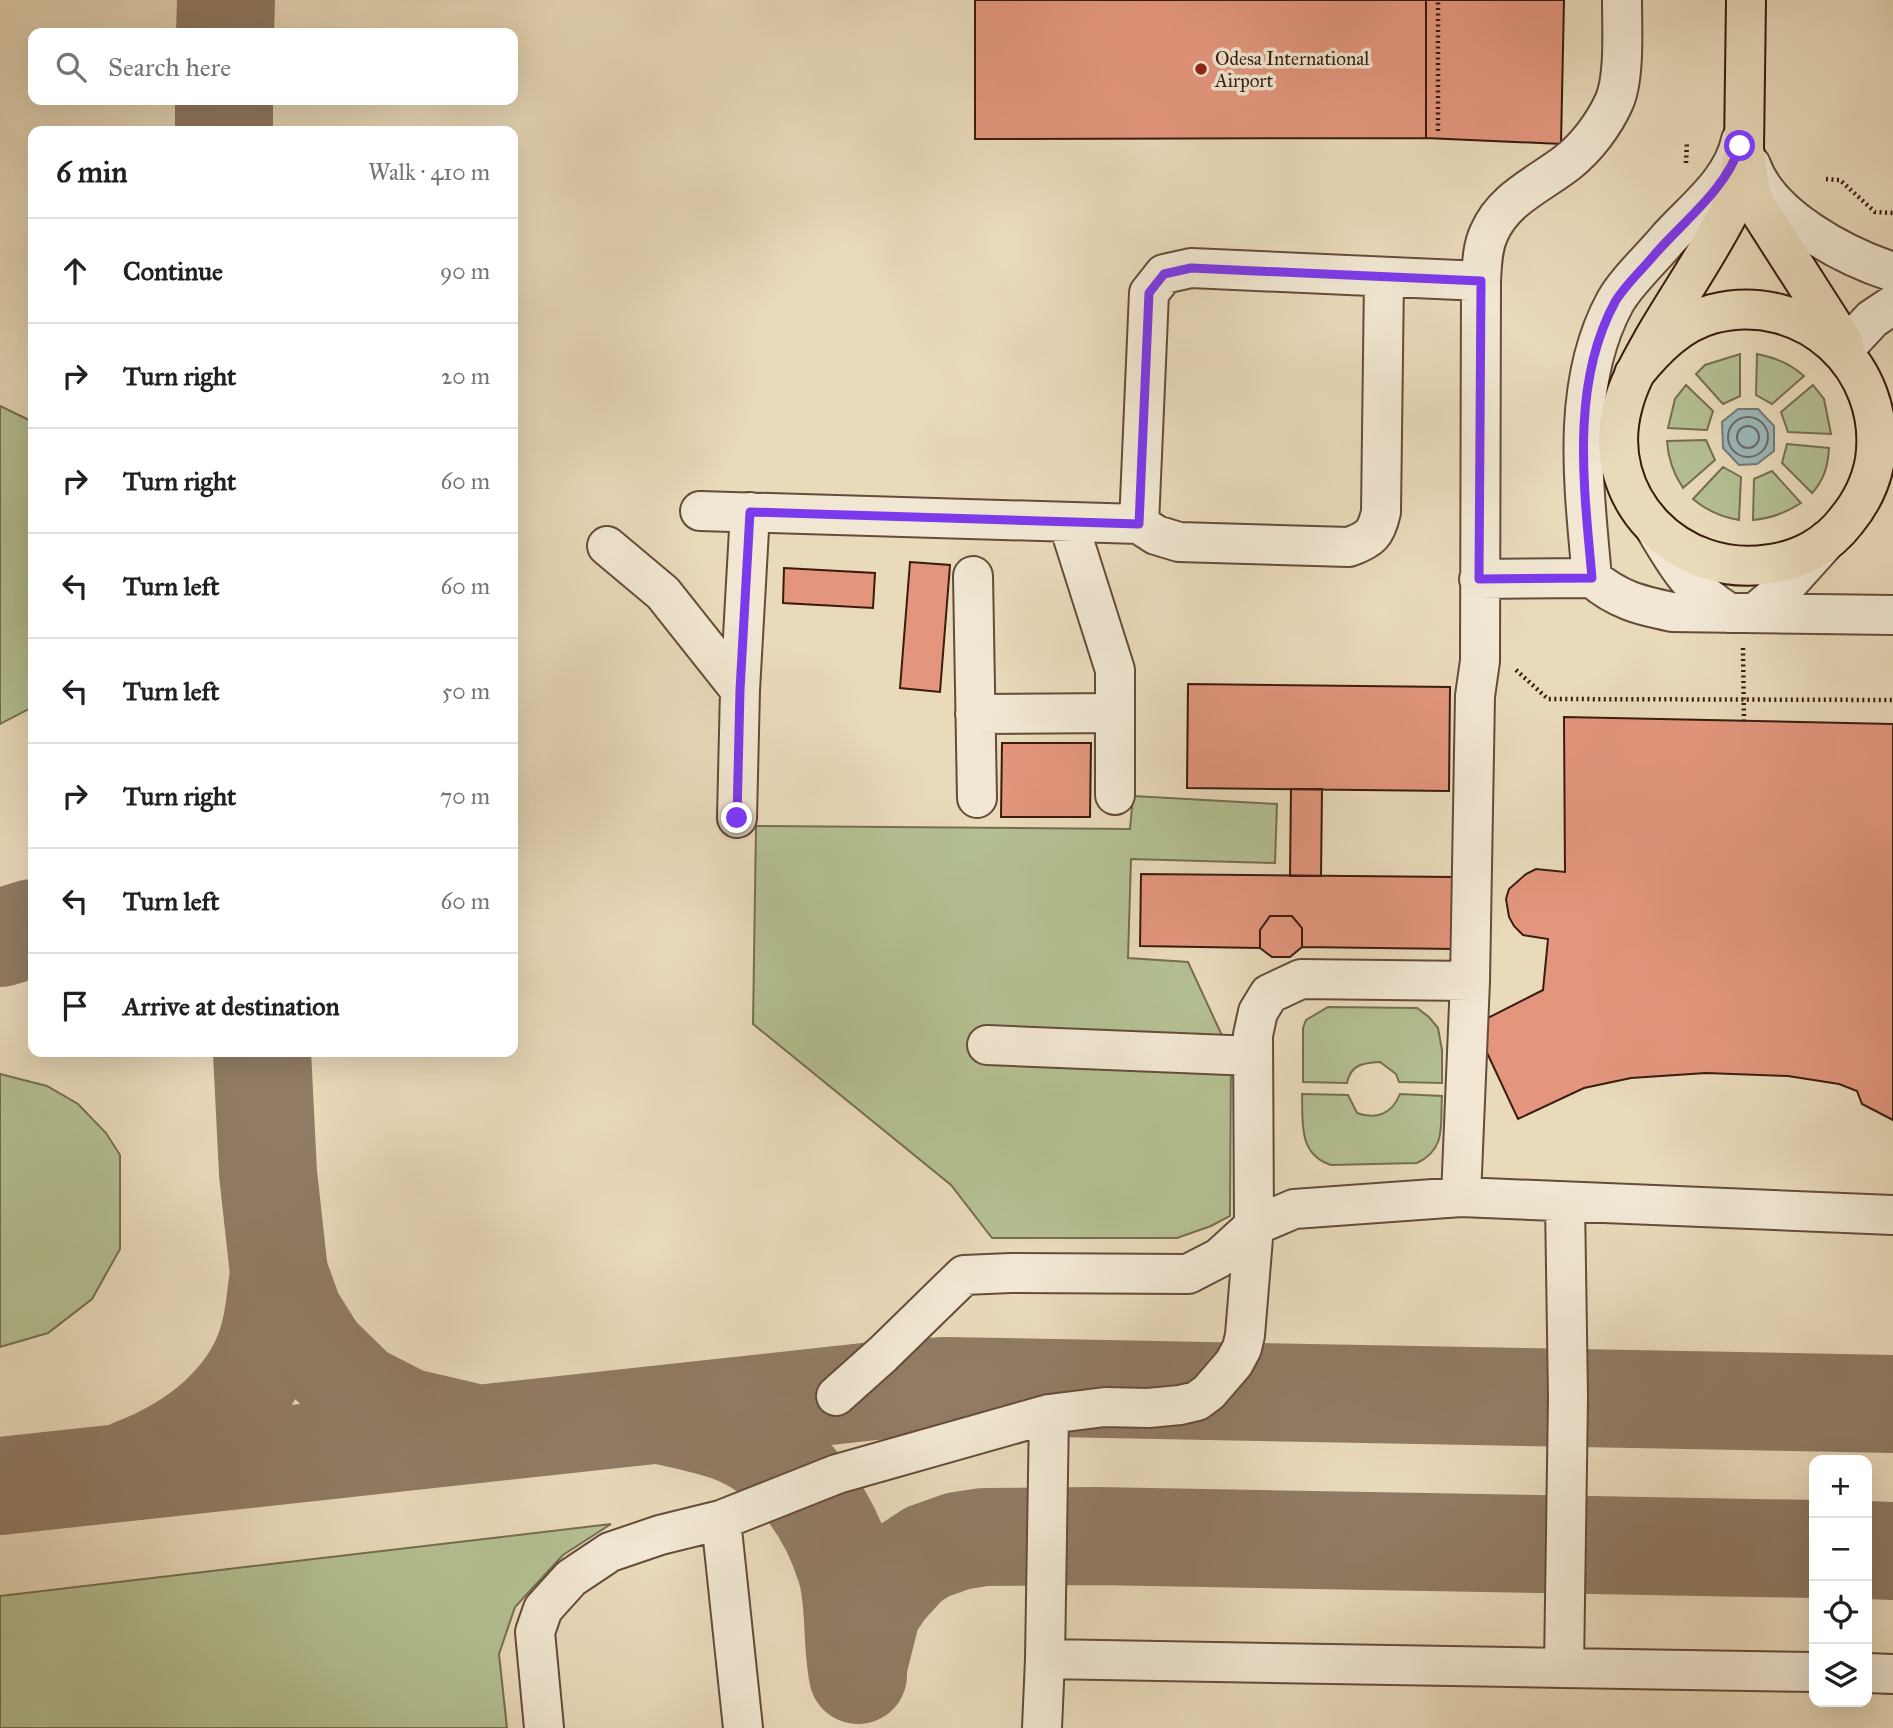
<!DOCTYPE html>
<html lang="en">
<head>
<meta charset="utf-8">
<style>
  body { margin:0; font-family:"IM FELL Great Primer",serif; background:#f6f6f6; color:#202124 }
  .controls { position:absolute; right:21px; bottom:21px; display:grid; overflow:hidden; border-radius:14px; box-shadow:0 7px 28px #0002 }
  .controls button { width:63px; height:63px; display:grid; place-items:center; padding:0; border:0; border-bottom:2px solid #e0e0e0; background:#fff; color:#202124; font:35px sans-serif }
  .stop { position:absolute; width:21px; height:21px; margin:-16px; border:5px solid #7c3aed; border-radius:50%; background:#fff }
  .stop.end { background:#7c3aed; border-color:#fff; box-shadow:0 2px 7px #0008 }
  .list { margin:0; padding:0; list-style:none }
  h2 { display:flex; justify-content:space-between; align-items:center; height:91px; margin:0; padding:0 28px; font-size:30px }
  h2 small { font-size:23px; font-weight:400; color:#757577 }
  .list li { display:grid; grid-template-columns:46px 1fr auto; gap:21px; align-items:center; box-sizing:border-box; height:105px; padding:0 28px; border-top:2px solid #e0e0e0 }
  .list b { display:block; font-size:26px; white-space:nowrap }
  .list em { font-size:23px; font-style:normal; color:#757577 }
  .icon { flex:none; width:38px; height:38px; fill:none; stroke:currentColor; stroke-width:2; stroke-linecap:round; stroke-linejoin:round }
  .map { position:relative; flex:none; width:1893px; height:1728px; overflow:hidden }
  .search { position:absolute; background:#fff; box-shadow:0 7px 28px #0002; left:28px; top:28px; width:490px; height:77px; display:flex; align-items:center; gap:18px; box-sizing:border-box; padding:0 24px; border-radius:14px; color:#757577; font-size:26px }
  .panel { position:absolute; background:#fff; box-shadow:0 7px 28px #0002; left:28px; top:126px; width:490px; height:931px; border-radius:14px }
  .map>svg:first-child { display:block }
  .green { fill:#b4c092; stroke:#766e50; stroke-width:2 }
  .water { fill:#9cb8bb; stroke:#747a76; stroke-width:2 }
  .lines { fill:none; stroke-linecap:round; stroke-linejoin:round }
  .shore { stroke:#6a6a65; stroke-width:2 }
  .taxiway { stroke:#917b64; stroke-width:98 }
  .building { fill:#e3967d; stroke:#391c0f; stroke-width:2 }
  .minor-casing { stroke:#654c3a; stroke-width:42 }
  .major-casing { stroke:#391c0f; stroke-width:42 }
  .path { stroke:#391c0f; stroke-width:4.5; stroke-dasharray:2 3.5; stroke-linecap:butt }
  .minor { stroke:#f1e7d2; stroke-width:38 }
  .major { stroke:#e9daba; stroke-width:38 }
  .route { stroke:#7c3aed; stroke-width:9 }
  .poi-dot { fill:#8f2418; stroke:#f1e7d2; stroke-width:2.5 }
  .labels { text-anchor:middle; stroke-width:7; stroke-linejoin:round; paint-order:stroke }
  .poi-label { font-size:19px; fill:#391c0f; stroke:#f1e7d2; text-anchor:start }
</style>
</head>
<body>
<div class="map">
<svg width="1893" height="1728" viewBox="0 0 1893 1728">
  <rect width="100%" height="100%" fill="#e9daba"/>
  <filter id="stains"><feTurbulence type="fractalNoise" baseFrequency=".00286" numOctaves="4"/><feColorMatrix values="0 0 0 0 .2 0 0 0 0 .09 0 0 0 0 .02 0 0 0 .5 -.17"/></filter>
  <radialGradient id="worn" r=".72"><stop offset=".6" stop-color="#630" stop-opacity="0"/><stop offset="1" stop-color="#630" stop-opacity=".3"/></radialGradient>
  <path class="green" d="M1740 354V396L1723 404 1696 374 1705 365Z
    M1757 354C1776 358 1789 363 1804 376L1772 404 1756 395Z
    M1686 385 1713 411 1707 430 1668 428 1675 399Z
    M1813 385 1824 399 1831 434 1788 432 1781 412Z
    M0 406 33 422V707L0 724Z
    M1706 440 1715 460 1683 488C1673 473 1668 459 1667 441Z
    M1787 444 1829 448C1828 466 1824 480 1812 493L1782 463Z
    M1723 467 1741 477 1739 520C1721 517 1707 511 1693 499Z
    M1772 471 1801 503C1785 513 1772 518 1753 520L1754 479Z
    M1133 796 1277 804 1275 863 1131 859 1128 958 1188 962 1231 1055 1230 1216 1211 1226 1177 1238H992L951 1185 753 1024 756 826 1130 829Z
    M1328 1007 1417 1008 1429 1017 1438 1028 1442 1050V1083L1399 1082 1396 1074 1380 1062C1363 1063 1351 1064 1347 1083L1303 1082V1028L1306 1020Z
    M0 1074 47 1086 78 1104 106 1133 120 1155V1249L92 1299 48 1333 0 1347Z
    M1302 1094 1348 1095 1357 1113C1376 1120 1392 1114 1400 1094L1442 1096C1440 1124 1447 1149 1417 1163L1331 1165C1298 1154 1303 1123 1302 1094Z
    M611 1524 563 1555 515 1607 499 1654 507 1728H0V1596Z"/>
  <path class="water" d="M1738 409H1758L1774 426V451L1757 464 1739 465 1723 448 1722 422Z"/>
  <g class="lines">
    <path class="shore" d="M1728 437a20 20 0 1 1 40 0a20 20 0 1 1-40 0Z
      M1737 437a11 11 0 1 1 22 0a11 11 0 1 1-22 0Z"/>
    <path class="taxiway" d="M225 33 226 0
      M224 131V100
      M0 938 33 928
      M262 1052 268 1173 279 1273
      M666 1416C687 1421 708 1425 728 1432 788 1454 828 1510 846 1569 856 1603 851 1641 858 1675
      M132 1468C193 1445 254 1400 270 1332 275 1313 276 1293 279 1273L294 1315 318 1353 359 1393 406 1417 466 1431
      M0 1486 874 1391 946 1386 1893 1404
      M1867 1550 1893 1551
      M857 1670 872 1610 886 1589 909 1564 927 1552 958 1541 984 1537 1097 1536 1814 1549"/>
  </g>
  <path class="building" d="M975 0H1426V138L975 139Z
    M1426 0H1564L1561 144 1426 138Z
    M910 562 950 565 940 692 900 688Z
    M784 568 875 573 873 608 783 603Z
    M1188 684 1450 687 1449 791 1187 788Z
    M1564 717 1893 724V1120L1862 1104 1857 1091 1839 1084 1788 1076 1706 1073 1631 1078 1584 1088 1518 1119 1474 1025 1543 990 1548 939 1523 935 1514 926 1509 917 1506 899 1509 889 1526 874 1536 869 1565 872Z
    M1002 743H1091L1090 817H1001Z
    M1291 789H1322L1321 876H1290Z
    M1141 874 1453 877 1454 949 1302 947V928L1292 916H1270L1260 930V948L1140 946Z
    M1270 916H1292L1302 928V947L1290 957H1272L1260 948V930Z"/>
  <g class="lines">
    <defs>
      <path id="minor" d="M1741 140C1732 183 1693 210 1666 241 1651 259 1626 282 1615 302 1570 385 1584 487 1592 578 1618 600 1639 605 1672 612L1893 615
        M1751 165C1769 217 1844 256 1893 272
        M1846 347 1872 319 1893 305
        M700 511 1139 524 1156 535 1179 542 1349 547C1371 539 1376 534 1381 512L1384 278
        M1068 522 1115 670V795
        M1139 524 1149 293 1164 274 1191 268 1481 281
        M1656 530C1680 570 1689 587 1729 613
        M607 546 663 593 740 690
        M973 576 977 798
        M1479 579 1592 578
        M1755 613 1781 591 1827 540
        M975 714 1115 713
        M737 818 740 690 750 512
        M987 1045 1253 1056
        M1461 1197 1470 981 1475 696 1480 661 1481 281C1482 265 1482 248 1489 233 1504 198 1540 184 1568 162 1587 147 1604 124 1614 102 1625 78 1622 27 1622 0
        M1565 1202 1568 1398 1564 1668 1814 1672
        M836 1396 883 1354 964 1275 1011 1273 1188 1274 1219 1258 1254 1226 1294 1209 1461 1197 1893 1215
        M1049 1414 1045 1659 1564 1668
        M721 1520 743 1728
        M1867 1673 1893 1674
        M544 1728 535 1632 543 1609 571 1578 610 1552 660 1535 721 1520 837 1474 1049 1414 1105 1407 1148 1408 1180 1405 1197 1401 1209 1392 1234 1363 1242 1348 1245 1335 1254 1226 1253 1035 1258 1012 1269 994 1301 979 1470 981
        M1042 1728 1045 1659"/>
      <path id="major" d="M1746 0 1744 149 1751 193 1757 207 1844 343
        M1634 374C1655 348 1679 323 1712 314 1805 290 1888 367 1875 460 1871 483 1861 503 1846 521 1828 545 1800 560 1770 564 1679 579 1597 498 1623 405 1629 381 1642 360 1654 338 1678 297 1705 258 1727 216L1737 191 1744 149"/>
    </defs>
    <use href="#minor" class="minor-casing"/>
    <use href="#major" class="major-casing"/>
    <path class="path" d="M1438 131V0
      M1686 163 1687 141
      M1826 179 1840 180 1875 212 1893 213
      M1743 648 1744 722
      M1516 670 1548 699 1893 700"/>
    <use href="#minor" class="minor"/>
    <use href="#major" class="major"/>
  </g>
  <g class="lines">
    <path class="route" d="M737 818 740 690 750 512 1139 524 1149 293 1164 274 1191 268 1481 281 1479 579 1592 578C1584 487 1570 385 1615 302 1625 285 1643 269 1656 253 1685 220 1726 189 1740 146"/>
  </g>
  <circle class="poi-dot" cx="1201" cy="69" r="7"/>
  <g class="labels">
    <g class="poi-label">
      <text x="1215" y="65">Odesa International<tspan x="1215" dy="22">Airport</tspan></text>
    </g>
  </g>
  <rect width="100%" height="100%" filter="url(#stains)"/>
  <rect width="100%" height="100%" fill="url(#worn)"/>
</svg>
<div class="controls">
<button>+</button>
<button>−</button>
<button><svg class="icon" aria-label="locate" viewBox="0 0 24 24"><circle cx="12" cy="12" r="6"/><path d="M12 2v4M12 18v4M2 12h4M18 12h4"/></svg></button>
<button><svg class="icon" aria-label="layers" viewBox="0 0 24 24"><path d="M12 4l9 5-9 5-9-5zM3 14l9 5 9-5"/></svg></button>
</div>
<div class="stop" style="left:1740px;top:146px"></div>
<div class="stop end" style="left:737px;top:818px"></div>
<div class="search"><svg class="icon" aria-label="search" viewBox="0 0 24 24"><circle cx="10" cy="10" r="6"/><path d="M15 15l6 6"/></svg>Search here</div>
<section class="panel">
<h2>6 min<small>Walk · 410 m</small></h2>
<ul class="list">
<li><svg class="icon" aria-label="ahead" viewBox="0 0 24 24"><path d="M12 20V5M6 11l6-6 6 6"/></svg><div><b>Continue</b></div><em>90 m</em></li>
<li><svg class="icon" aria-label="right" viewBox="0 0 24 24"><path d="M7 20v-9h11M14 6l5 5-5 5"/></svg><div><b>Turn right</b></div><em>20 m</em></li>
<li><svg class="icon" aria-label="right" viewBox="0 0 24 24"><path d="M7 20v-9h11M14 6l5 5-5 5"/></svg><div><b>Turn right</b></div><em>60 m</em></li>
<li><svg class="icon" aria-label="left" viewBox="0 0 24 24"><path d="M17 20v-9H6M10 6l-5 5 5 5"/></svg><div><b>Turn left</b></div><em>60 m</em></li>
<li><svg class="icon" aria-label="left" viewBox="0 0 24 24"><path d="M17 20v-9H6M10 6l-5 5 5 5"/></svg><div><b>Turn left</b></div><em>50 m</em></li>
<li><svg class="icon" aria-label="right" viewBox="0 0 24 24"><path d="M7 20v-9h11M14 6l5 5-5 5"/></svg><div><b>Turn right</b></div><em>70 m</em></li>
<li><svg class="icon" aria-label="left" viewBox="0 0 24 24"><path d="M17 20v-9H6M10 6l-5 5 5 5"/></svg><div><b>Turn left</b></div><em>60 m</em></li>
<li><svg class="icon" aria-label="arrive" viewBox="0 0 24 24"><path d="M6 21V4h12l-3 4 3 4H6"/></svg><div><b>Arrive at destination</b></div></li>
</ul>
</section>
</div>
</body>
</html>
